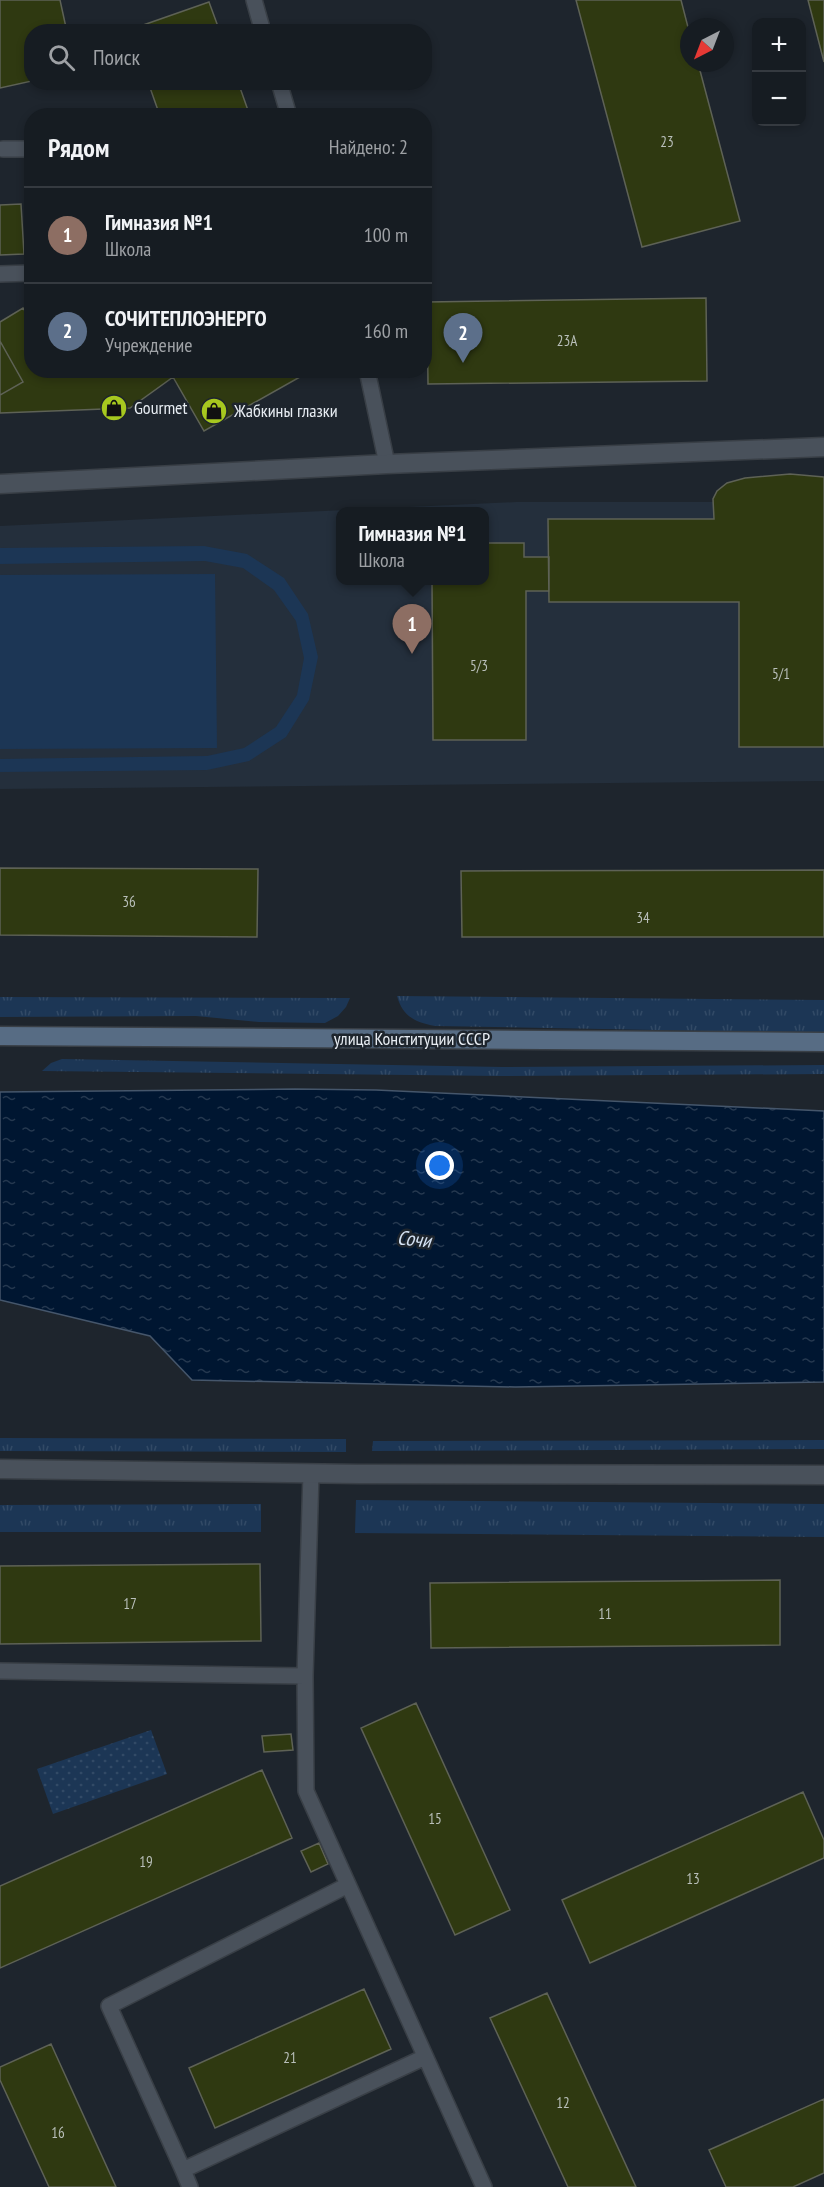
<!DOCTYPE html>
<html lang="ru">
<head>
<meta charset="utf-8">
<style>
  body { margin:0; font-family:"PT Sans Narrow",sans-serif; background:#23292f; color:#f1f3f6 }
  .controls { position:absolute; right:18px; top:18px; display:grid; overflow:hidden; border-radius:12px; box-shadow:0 3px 9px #0003 }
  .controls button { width:54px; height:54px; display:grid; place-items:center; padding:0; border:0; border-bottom:2px solid #353a40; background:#161c22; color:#f1f3f6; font:30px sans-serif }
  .compass { position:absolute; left:680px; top:18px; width:54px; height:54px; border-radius:50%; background:#161c22; box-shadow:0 3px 9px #0003; rotate:222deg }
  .you { position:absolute; left:440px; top:1166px; width:21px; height:21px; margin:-15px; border:4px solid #fff; border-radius:50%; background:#1a73e8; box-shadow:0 0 0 9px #1a73e833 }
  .badge { display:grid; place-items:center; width:39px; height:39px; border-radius:50%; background:#a7c81f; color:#fff; font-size:20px; font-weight:700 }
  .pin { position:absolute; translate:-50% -50px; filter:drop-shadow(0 2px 3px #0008) }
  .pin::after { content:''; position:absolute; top:32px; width:21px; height:18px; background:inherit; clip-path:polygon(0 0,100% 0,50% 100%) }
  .popup { position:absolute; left:336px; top:507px; width:153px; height:78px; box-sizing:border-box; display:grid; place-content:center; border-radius:12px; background:#161c22; filter:drop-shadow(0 2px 4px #0005); font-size:20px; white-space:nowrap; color:#9ea1a5 }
  .popup b { font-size:22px; color:#f1f3f6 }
  .popup::after { content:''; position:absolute; left:50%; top:100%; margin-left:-12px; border:12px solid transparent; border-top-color:#161c22 }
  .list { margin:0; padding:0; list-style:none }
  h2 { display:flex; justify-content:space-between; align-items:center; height:78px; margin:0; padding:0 24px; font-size:26px }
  h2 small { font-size:20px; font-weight:400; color:#9ea1a5 }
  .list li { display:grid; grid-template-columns:39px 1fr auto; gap:18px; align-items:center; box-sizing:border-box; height:96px; padding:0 24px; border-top:2px solid #353a40 }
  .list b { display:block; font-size:22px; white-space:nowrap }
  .list p { margin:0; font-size:20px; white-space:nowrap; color:#9ea1a5 }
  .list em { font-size:20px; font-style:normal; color:#9ea1a5 }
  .icon { flex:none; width:33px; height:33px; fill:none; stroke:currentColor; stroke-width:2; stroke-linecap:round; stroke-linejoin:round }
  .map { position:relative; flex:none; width:824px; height:2187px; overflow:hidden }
  .search { position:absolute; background:#161c22; box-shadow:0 3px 9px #0003; left:24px; top:24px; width:408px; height:66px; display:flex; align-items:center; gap:15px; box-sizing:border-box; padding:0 21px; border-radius:24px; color:#9ea1a5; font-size:22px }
  .panel { position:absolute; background:#161c22; box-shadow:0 3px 9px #0003; left:24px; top:108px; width:408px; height:270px; border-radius:24px }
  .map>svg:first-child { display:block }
  .built { fill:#242f3c; fill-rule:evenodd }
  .grass { fill:url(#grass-tufts) }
  .park { fill:url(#park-dots) }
  .garden { fill:#1c3655 }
  .water { fill:url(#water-ripples); stroke:#45566b; stroke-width:1.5 }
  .building { fill:#2f3911; stroke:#5e6256; stroke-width:1.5 }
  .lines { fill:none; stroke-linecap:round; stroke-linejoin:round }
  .service-casing { stroke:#393f46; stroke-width:18 }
  .minor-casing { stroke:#393f46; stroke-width:21 }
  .tertiary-casing { stroke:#393f46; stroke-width:21 }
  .secondary-casing { stroke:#393f46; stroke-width:21 }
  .service { stroke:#49515b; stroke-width:15 }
  .minor { stroke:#49515b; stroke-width:18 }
  .tertiary { stroke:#49515b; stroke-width:18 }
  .secondary { stroke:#576c84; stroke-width:18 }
  .labels { text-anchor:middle; stroke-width:5; stroke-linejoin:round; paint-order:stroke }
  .number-label { font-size:15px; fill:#b9bfba }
  .poi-label { font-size:18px; fill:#e7ecf2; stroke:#1e252d; text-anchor:start }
  .street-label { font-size:18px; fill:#e7ecf2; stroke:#1e252d }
  .water-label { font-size:20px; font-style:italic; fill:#d5e2f3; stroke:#1e252d }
</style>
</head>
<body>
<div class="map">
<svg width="824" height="2187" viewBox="0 0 824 2187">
  <defs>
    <pattern id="grass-tufts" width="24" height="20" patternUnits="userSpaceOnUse" patternTransform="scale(1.5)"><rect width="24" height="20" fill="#1c3655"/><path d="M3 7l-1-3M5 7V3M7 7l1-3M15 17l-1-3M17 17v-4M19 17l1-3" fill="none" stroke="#324a66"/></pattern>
    <pattern id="park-dots" width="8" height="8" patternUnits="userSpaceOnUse" patternTransform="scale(1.5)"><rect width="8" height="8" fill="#1c3655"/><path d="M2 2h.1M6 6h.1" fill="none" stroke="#324a66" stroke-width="1.8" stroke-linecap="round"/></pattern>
    <pattern id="water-ripples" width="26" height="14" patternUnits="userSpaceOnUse" patternTransform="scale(1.5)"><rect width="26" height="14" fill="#001631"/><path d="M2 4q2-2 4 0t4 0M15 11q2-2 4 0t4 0" fill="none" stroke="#25384f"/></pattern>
  </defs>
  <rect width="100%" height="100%" fill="#1e252d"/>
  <path class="built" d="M517 502H824V781L0 789V526ZM340 512H484V580H340Z"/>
  <path class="grass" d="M397 996 824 1000V1033L435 1026C415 1022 403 1017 397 996Z
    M0 997 350 998 346 1007 338 1016 325 1023 259 1022 196 1016 0 1017Z
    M62 1059 502 1067 824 1065V1074L501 1076 42 1071 51 1063Z
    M0 1438 346 1439V1452L0 1451Z
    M824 1440V1449L372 1451 373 1441Z
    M356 1500 824 1504V1537L355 1533Z
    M261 1504V1532H0V1505Z"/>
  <path class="park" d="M151 1730 167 1774 53 1814 37 1769Z"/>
  <path class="garden" d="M204 546 247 554 284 578 308 614 318 657 309 700 286 737 249 761 207 770 0 772V759L207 756 244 748 276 727 297 695 304 658 296 621 274 590 243 568 205 561 0 564V548Z
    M215 574 217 748 0 749V575Z"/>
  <path class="water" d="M295 1089 376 1090 824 1111V1382L515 1387 192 1380 150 1336 0 1300V1092Z"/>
  <path class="building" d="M0 0H60L67 32H32V81L0 88Z
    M576 0H681L689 31V63H698L740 221 642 247Z
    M808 0H824V62Z
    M209 2 220 32H130L129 30Z
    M148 82H238L250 116H160Z
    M21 204 24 254 0 255V205Z
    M706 298 707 381 428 384 427 302Z
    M23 308 32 321V370H169L173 377 130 408 0 413V395L23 382 0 341V322Z
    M0 341 23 382 0 395Z
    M169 370H307V373L204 431Z
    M790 474 824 477V747H739V602H549L548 519H714L713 499 717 491 727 483 745 478Z
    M484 543H524V557H549V591H526V740H433L432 580H484Z
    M0 868 258 869 257 937 0 935Z
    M824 870V937H462L461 871Z
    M260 1564 261 1641 0 1644V1566Z
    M780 1580V1645L431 1648 430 1583Z
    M416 1703 510 1910 455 1935 361 1728Z
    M291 1734 293 1750 264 1752 262 1736Z
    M262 1770 292 1838 0 1968V1886Z
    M803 1792 824 1840V1858L590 1963 562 1900Z
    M319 1843 328 1864 311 1872 301 1851Z
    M364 1989 391 2049 215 2128 189 2068Z
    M547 1993 636 2187H568L490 2018Z
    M51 2044 116 2187H49L0 2080V2067Z
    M824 2099V2173L793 2187H726L709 2150Z"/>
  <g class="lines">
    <defs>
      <path id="service" d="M254 0 263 32
        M279 82 289 116
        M3 149H32
        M0 274 32 273
        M367 370 387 464
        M311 1473 305 1676 306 1791 484 2187
        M0 1671 305 1676
        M348 1885 109 2006 183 2170 425 2057
        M183 2170 190 2187"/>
      <path id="minor" d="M0 484 387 464 824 447"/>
      <path id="tertiary" d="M0 1469 358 1474 824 1475"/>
      <path id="secondary" d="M0 1036 824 1042"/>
    </defs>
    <use href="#service" class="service-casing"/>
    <use href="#minor" class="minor-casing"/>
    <use href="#tertiary" class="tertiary-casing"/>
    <use href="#secondary" class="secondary-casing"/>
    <use href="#service" class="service"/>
    <use href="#minor" class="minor"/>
    <use href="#tertiary" class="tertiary"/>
    <use href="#secondary" class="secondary"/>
  </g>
  <defs>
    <symbol id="shop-disc" viewBox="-11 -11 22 22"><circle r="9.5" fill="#a7c81f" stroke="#1e252d"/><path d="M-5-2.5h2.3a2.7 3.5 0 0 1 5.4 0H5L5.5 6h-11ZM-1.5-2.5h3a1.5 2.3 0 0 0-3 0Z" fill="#111"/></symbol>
  </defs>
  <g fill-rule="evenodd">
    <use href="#shop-disc" x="99" y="393" width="30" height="30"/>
    <use href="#shop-disc" x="199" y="396" width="30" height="30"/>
  </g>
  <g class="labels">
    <g class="number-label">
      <text x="667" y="147">23</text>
      <text x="567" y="346">23А</text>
      <text x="479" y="671">5/3</text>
      <text x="781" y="679">5/1</text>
      <text x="129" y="907">36</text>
      <text x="643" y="923">34</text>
      <text x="130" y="1609">17</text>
      <text x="605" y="1619">11</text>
      <text x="435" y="1824">15</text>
      <text x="146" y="1867">19</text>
      <text x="693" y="1884">13</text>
      <text x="290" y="2063">21</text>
      <text x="563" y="2108">12</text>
      <text x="58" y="2138">16</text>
    </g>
    <g class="poi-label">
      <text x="134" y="414">Gourmet</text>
      <text x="234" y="417">Жабкины глазки</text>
    </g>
    <g class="street-label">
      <text x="412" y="1045">улица Конституции СССР</text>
    </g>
    <g class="water-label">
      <text transform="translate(414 1239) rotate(6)" y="7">Сочи</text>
    </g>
  </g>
</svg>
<div class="controls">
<button>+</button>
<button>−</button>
</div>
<svg class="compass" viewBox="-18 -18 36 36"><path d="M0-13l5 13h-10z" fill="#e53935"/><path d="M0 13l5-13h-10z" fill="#9ea1a5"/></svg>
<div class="you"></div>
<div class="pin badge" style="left:412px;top:654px;background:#8d6e63">1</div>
<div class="popup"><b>Гимназия №1</b>Школа</div>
<div class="pin badge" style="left:463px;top:363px;background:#5c6f8a">2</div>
<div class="search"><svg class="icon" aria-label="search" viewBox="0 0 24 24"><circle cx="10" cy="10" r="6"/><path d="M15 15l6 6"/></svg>Поиск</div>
<section class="panel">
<h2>Рядом<small>Найдено: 2</small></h2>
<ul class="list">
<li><span class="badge" style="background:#8d6e63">1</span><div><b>Гимназия №1</b><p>Школа</p></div><em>100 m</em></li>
<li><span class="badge" style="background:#5c6f8a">2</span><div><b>СОЧИТЕПЛОЭНЕРГО</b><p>Учреждение</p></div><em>160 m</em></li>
</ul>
</section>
</div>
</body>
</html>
